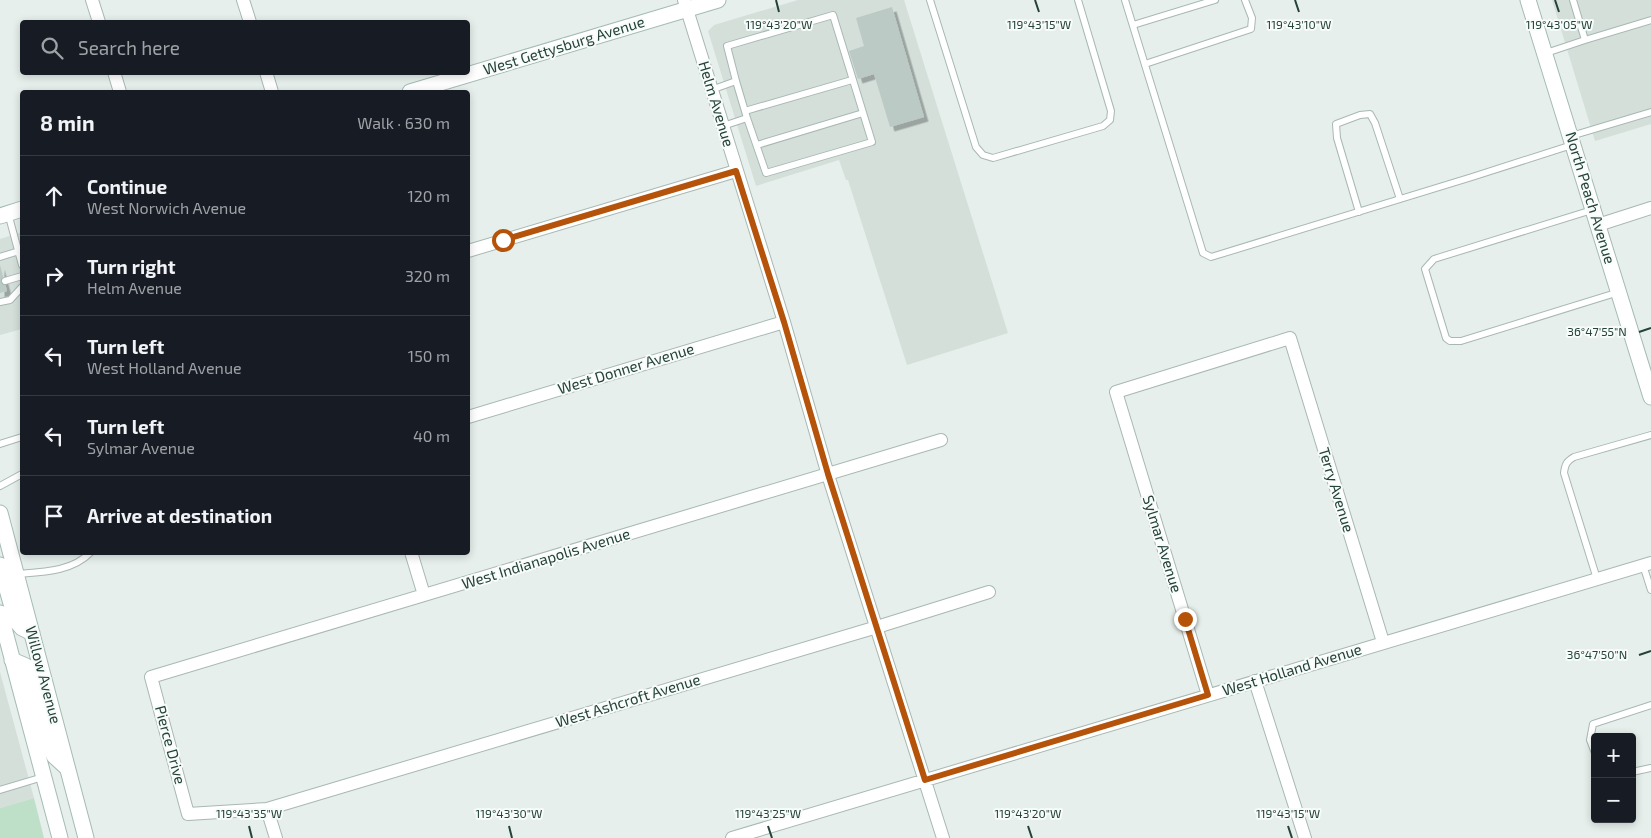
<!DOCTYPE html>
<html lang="en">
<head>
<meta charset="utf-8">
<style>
  body { margin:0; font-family:"Exo 2",sans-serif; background:#20242c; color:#f1f3f6 }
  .controls { position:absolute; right:15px; bottom:15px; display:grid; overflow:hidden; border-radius:5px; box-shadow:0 2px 8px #0003 }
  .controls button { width:45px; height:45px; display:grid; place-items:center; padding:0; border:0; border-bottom:1px solid #363941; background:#171b24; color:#f1f3f6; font:25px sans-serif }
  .stop { position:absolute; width:15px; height:15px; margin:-11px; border:4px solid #b45309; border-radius:50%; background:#fff }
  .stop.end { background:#b45309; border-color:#fff; box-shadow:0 1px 5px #0008 }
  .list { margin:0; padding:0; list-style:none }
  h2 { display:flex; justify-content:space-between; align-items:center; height:65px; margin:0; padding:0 20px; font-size:21px }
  h2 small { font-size:16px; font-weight:400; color:#9ea1a6 }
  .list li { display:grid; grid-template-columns:32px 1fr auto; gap:15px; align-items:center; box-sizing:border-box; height:80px; padding:0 20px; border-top:1px solid #363941 }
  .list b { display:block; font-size:19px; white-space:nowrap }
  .list p { margin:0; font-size:16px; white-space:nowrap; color:#9ea1a6 }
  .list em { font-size:16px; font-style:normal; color:#9ea1a6 }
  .icon { flex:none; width:28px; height:28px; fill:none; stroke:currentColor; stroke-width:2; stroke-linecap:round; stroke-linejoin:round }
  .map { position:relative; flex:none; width:1651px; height:838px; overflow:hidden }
  .search { position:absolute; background:#171b24; box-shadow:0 2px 8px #0003; left:20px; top:20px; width:450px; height:55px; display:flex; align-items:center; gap:12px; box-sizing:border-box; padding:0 18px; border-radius:5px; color:#9ea1a6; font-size:19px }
  .panel { position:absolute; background:#171b24; box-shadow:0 2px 8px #0003; left:20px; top:90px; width:450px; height:465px; border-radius:5px }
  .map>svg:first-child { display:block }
  .built { fill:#d4dfda }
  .green { fill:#bfe0c8 }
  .building { fill:#bbcac4; filter:url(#shadow) }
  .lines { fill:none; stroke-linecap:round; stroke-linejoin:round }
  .lane-casing { stroke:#a8b8b2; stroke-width:8 }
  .street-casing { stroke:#a8b8b2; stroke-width:14 }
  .secondary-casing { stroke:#a4bbb3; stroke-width:17 }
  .lane { stroke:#fff; stroke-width:6 }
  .street { stroke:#fff; stroke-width:12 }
  .secondary { stroke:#fff; stroke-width:15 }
  .route { stroke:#b45309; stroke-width:6 }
  .ticks { fill:none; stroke:#24423a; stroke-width:2 }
  .labels { text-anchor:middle; stroke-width:4; stroke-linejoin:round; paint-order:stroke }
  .street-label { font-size:15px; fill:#24423a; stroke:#f7fbf9 }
  .ticks-label { font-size:12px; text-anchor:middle; fill:#24423a; stroke:#f7fbf9; stroke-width:4; stroke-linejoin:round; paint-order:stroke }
</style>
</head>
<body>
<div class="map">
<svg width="1651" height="838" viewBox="0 0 1651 838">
  <defs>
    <filter id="shadow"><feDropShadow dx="4.5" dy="4.5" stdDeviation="0" flood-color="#0004"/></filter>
  </defs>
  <rect width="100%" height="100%" fill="#e6efeb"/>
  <path class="built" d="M798 0H904L1008 333 907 365 848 180H846L839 160 756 186 708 31 714 25Z
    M1552 0H1651V124L1595 141Z
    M22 232V329L0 335V239Z
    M0 672 34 798 0 808Z"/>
  <path class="green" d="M34 798 44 838H0V808Z"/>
  <path class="building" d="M892 7 924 117 890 127 874 74 858 79 849 51 864 46 856 18Z
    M0 265 7 291 0 293Z"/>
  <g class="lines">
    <defs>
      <path id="lane" d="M930 0 976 147 983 155 993 158 1103 126 1110 120 1111 111 1078 0
        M1125 0 1203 253 1211 257 1472 177 1572 145
        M1133 25 1215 0
        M1585 40 1651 20
        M1546 53 1585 40 1573 0
        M1145 64 1251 29 1252 18 1245 0
        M736 81 727 46 833 15 872 142 766 173 747 118
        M711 90 736 81 747 118 723 126
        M745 111 852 80
        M1571 136 1651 112
        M757 145 863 113
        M1592 210 1434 259 1425 269 1446 338 1450 341H1461L1619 292
        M1359 212 1337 138 1336 124 1360 115 1370 114 1375 123 1400 199
        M8 213 22 265
        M0 257 19 251
        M5 281 22 276
        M0 302 10 300 22 287
        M0 444 22 437
        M0 486 22 474
        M1643 565 1651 590
        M16 574C42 572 72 572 91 552
        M1597 579 1564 473C1565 464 1567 461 1574 457L1651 435
        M1595 753 1590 740 1593 724 1651 705
        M1632 772 1651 768
        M0 790 43 777"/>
      <path id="street" d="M92 0 99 22
        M243 0 250 22
        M684 0 784 322 828 475 943 838
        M114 72 120 92
        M266 72 272 92
        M1598 225 1651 208
        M468 251 736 171
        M468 417 784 322
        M941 440 151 677 188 814 267 809 877 627 989 592
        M411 552 424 595
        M1255 681 1305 838
        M1208 695 1116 392 1290 338 1383 642
        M267 809 276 838
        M732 838 1651 563"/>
      <path id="secondary" d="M1528 0 1651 397
        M410 92 718 0
        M0 216 22 209
        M0 513 86 838
        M0 565 16 621 22 628 32 633
        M0 613 60 838
        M12 660 26 666 32 679 50 746 54 756 66 767"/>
    </defs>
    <use href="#lane" class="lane-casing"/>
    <use href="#street" class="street-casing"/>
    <use href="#secondary" class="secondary-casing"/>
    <use href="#lane" class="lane"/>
    <use href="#street" class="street"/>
    <use href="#secondary" class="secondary"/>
  </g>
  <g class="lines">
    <path class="route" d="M503 240 736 171 784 322 828 474 925 780 1208 695 1185 619"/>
  </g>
  <path class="ticks" d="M776 0 779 12M1035 0 1039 12M1295 0 1299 12M1555 0 1559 12M1639 332 1651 328M1639 655 1651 651M249 826 252 838M509 826 512 838M768 826 772 838M1028 826 1032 838M1288 826 1292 838"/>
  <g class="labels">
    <g class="street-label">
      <text transform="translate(564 46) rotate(-17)" y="5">West Gettysburg Avenue</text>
      <text transform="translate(716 104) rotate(73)" y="5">Helm Avenue</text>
      <text transform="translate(1590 198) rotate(73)" y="5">North Peach Avenue</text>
      <text transform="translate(626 369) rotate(-17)" y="5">West Donner Avenue</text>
      <text transform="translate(1336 490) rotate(73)" y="5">Terry Avenue</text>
      <text transform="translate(1162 544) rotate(73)" y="5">Sylmar Avenue</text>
      <text transform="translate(546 559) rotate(-17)" y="5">West Indianapolis Avenue</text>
      <text transform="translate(1292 670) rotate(-17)" y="5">West Holland Avenue</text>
      <text transform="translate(43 675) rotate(75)" y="5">Willow Avenue</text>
      <text transform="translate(628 701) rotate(-17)" y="5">West Ashcroft Avenue</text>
      <text transform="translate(170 745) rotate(75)" y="5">Pierce Drive</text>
    </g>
  </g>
  <g class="ticks-label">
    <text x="779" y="29">119°43'20"W</text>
    <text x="1039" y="29">119°43'15"W</text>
    <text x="1299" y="29">119°43'10"W</text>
    <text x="1559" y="29">119°43'05"W</text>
    <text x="1597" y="336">36°47'55"N</text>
    <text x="1597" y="659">36°47'50"N</text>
    <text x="249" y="818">119°43'35"W</text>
    <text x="509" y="818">119°43'30"W</text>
    <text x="768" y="818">119°43'25"W</text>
    <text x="1028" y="818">119°43'20"W</text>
    <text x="1288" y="818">119°43'15"W</text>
  </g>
</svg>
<div class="controls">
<button>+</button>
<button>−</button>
</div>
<div class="stop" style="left:503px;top:240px"></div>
<div class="stop end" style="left:1185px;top:619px"></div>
<div class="search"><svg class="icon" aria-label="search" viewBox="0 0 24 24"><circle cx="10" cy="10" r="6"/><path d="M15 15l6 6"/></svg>Search here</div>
<section class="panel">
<h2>8 min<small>Walk · 630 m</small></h2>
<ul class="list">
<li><svg class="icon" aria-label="ahead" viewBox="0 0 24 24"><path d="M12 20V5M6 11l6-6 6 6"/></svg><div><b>Continue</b><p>West Norwich Avenue</p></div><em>120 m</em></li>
<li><svg class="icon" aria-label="right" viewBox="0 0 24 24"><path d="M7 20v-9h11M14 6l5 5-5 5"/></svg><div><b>Turn right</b><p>Helm Avenue</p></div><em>320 m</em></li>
<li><svg class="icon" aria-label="left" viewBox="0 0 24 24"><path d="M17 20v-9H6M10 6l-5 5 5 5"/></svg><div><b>Turn left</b><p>West Holland Avenue</p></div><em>150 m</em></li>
<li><svg class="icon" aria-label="left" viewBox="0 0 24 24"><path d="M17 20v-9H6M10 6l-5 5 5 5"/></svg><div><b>Turn left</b><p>Sylmar Avenue</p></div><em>40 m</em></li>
<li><svg class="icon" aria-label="arrive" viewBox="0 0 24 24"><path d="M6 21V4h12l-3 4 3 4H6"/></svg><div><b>Arrive at destination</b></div></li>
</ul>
</section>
</div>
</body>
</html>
